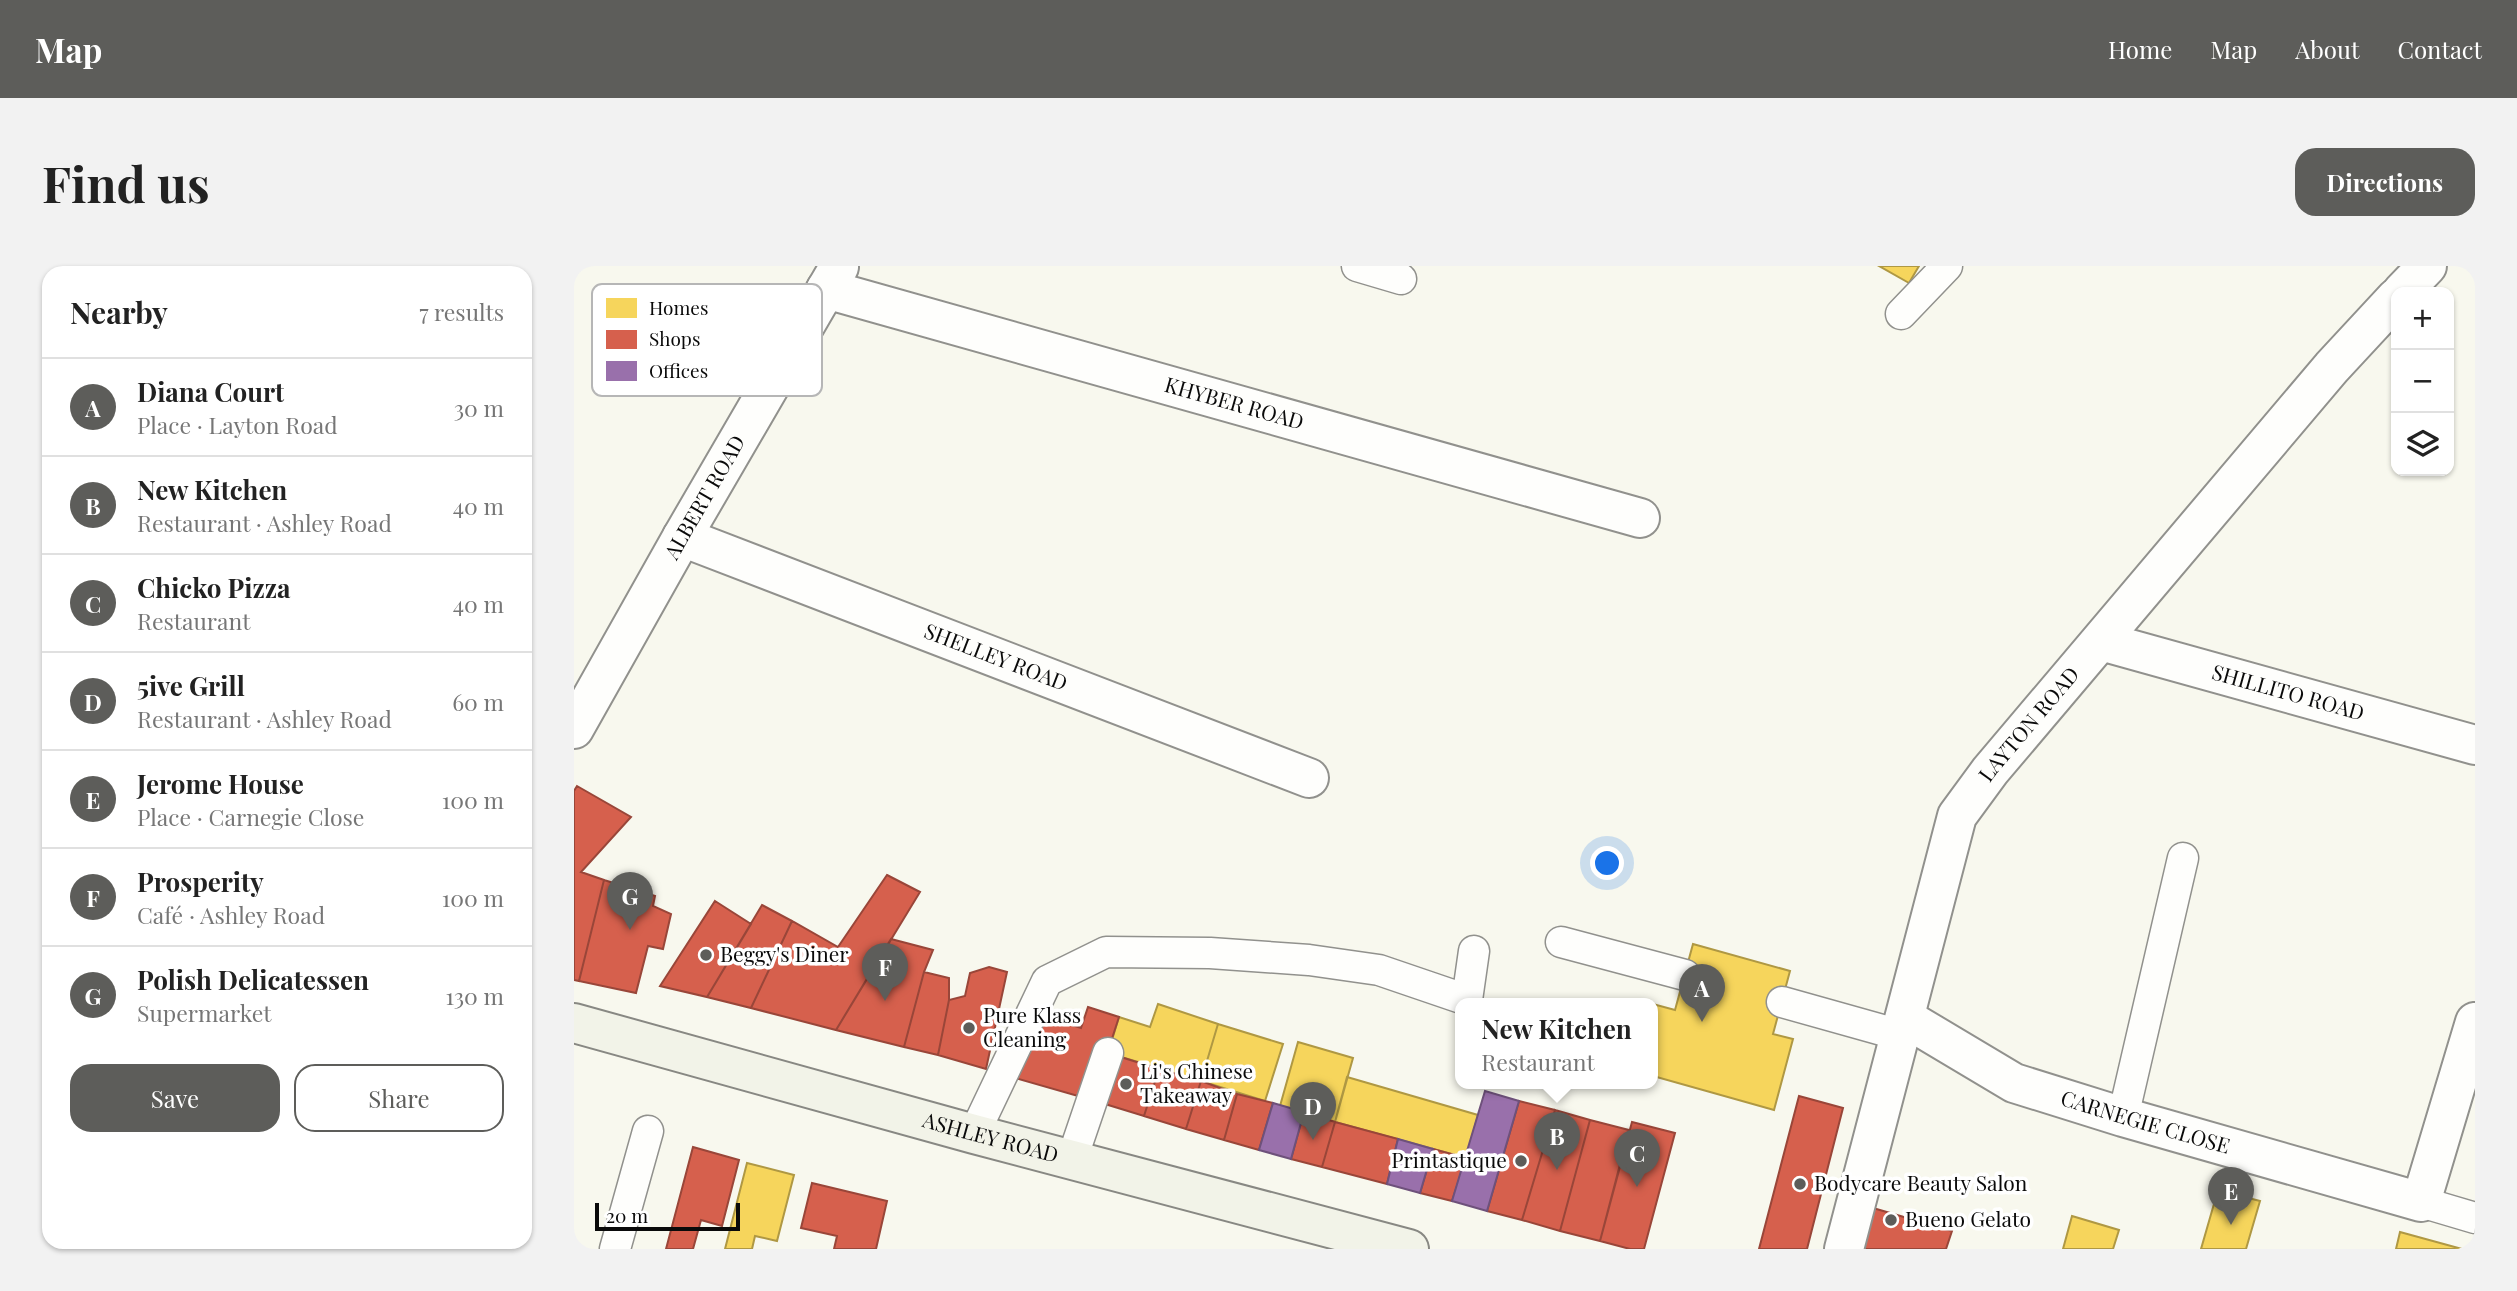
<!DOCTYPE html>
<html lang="en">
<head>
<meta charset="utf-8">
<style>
  body { margin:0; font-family:"Playfair Display",serif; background:#f2f2f2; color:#222 }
  .controls { position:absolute; right:21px; top:21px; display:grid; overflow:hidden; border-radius:14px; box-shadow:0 2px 5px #0004 }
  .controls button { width:63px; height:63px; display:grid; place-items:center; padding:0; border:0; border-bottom:2px solid #e0e0e0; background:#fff; color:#222; font:35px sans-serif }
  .scale { position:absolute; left:21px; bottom:18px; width:145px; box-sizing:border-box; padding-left:7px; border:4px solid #0a0a0a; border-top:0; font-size:19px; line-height:24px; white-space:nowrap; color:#0a0a0a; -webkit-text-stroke:5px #fff; paint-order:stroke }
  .you { position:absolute; left:1034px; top:598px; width:24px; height:24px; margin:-18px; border:5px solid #fff; border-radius:50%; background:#1a73e8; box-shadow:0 0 0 10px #1a73e833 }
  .badge { display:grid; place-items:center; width:46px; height:46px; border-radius:50%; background:#5d5d5a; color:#fff; font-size:23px; font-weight:700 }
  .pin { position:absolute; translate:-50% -58px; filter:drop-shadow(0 2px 4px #0008) }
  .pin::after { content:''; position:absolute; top:37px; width:24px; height:21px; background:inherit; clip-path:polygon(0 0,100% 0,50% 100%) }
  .popup { position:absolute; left:881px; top:732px; width:203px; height:91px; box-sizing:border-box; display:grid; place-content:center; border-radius:14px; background:#fff; filter:drop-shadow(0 2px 5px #0005); font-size:23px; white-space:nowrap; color:#767676 }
  .popup b { font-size:26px; color:#222 }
  .popup::after { content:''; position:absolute; left:50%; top:100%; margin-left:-14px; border:14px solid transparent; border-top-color:#fff }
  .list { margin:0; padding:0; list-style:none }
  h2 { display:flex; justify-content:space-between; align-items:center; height:91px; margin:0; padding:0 28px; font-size:30px }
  h2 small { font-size:23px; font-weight:400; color:#767676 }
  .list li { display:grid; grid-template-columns:46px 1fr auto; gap:21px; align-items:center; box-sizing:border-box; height:98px; padding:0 28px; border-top:2px solid #e0e0e0 }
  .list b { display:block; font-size:26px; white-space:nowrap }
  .list p { margin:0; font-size:23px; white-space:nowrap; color:#767676 }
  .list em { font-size:23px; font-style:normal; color:#767676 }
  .actions { display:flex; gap:14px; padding:21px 28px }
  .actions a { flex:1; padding:16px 0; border:2px solid #5d5d5a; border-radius:21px; text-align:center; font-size:24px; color:#5d5d5a }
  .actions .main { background:#5d5d5a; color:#fff }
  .icon { flex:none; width:38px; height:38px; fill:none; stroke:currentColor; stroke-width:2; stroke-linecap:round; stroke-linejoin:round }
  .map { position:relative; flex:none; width:1901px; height:983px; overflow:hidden; border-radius:21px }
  header { display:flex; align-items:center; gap:42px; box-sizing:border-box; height:98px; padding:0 35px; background:#5d5d5a; color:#fff }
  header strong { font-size:33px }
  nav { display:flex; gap:38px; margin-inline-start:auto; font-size:24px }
  .intro { display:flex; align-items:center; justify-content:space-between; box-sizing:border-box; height:168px; padding:0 42px }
  h1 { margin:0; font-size:49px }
  .button { padding:18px 32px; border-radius:21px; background:#5d5d5a; color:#fff; font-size:24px; font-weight:700 }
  main { display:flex; gap:42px; padding:0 42px }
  aside { flex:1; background:#fff; border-radius:21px; box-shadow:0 2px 5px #0004 }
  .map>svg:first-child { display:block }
  .homes { fill:#f6d55c; stroke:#af9843; stroke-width:2 }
  .shops { fill:#d6604d; stroke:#994639; stroke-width:2 }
  .offices { fill:#9970ab; stroke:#6e517b; stroke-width:2 }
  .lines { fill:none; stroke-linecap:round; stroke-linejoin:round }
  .lane-casing { stroke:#91918d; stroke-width:33 }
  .street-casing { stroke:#91918d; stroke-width:42 }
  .secondary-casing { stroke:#888883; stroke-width:42 }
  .lane { stroke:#fefefc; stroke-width:30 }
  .street { stroke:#fefefc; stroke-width:38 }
  .secondary { stroke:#f2f3e8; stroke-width:38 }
  .poi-dot { fill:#5d5d5a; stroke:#fff; stroke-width:2.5 }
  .labels { text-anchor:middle; stroke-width:7; stroke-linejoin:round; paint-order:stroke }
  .street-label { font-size:21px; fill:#0a0a0a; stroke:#fff }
  .poi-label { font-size:21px; fill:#0a0a0a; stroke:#fff; text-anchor:start }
  .key { fill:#fff; stroke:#b6b6b6; stroke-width:2 }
  .key-label { font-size:19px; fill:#0a0a0a }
</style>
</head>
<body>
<header>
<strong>Map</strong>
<nav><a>Home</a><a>Map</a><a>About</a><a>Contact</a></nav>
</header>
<div class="intro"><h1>Find us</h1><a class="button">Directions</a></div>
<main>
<aside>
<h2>Nearby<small>7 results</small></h2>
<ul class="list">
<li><span class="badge">A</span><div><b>Diana Court</b><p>Place · Layton Road</p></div><em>30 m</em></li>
<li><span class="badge">B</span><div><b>New Kitchen</b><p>Restaurant · Ashley Road</p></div><em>40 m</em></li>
<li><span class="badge">C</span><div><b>Chicko Pizza</b><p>Restaurant</p></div><em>40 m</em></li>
<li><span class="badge">D</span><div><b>5ive Grill</b><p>Restaurant · Ashley Road</p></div><em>60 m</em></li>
<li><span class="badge">E</span><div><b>Jerome House</b><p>Place · Carnegie Close</p></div><em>100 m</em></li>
<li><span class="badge">F</span><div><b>Prosperity</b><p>Café · Ashley Road</p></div><em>100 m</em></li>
<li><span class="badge">G</span><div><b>Polish Delicatessen</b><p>Supermarket</p></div><em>130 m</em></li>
</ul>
<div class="actions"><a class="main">Save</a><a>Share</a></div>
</aside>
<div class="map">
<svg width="1901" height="983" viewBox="0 0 1901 983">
  <rect width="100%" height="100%" fill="#f8f8ee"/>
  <path class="homes" d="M1305 0H1345L1335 17Z
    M1119 678 1216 705 1199 768 1219 773 1200 844 1079 810V738L1101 744Z
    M584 738 644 758 627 815 534 787 545 751 576 761Z
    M644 758 709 778 691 835 627 815Z
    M724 776 779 792 761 856 706 840Z
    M773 811 904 849 892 892 761 856Z
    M173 897 220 909 203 975 181 970 178 983H151Z
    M1644 924 1686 935 1672 983H1627Z
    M1498 950 1545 964 1539 983H1489Z
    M1826 966 1888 983H1822Z"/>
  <path class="shops" d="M3 520 57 551 7 606 30 614 5 715 0 714V525Z
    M313 609 346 626 262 764 177 742 218 655 264 681Z
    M30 614 81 630 79 640 97 648 89 683 74 680 62 727 5 715Z
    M141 635 177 658 133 731 86 720Z
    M188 639 218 655 177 742 133 731Z
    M317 673 359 684 350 706 330 781 262 764Z
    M415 701 433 706 412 803 364 789 375 734 391 730 396 707Z
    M350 706 375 712V734L364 789 330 781Z
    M514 741 545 751 518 834 441 812 461 747 507 762Z
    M534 787 585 803 570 850 518 834Z
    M585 803 627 815 612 863 570 850Z
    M627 815 663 828 650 874 612 863Z
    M663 828 699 837 685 884 650 874Z
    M1225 830 1269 842 1233 983H1185Z
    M945 835 981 844 948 954 913 945Z
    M981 844 1016 854 986 965 948 954Z
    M730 846 761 856 748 901 717 893Z
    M1016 854 1055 864 1026 975 986 965Z
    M761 856 824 873 813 918 748 901Z
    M1058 856 1101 867 1070 983H1056L1026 975Z
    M119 881 165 894 148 960 127 954 119 983H92Z
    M859 883 892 892 878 935 846 927Z
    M238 917 313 935 302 983H260L263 970 227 962Z
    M1299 942 1378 965 1372 983H1287Z"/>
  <path class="offices" d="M911 825 945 835 913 945 878 935Z
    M699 837 730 846 717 893 685 884Z
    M824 873 859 883 846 927 813 918Z"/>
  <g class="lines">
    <defs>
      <path id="lane" d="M783 0 827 13
        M1327 48 1373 0
        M987 676 1111 709
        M1208 736 1326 769
        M1549 851 1609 592
        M400 868 473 715 532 686 636 687 735 694 805 704 893 734 900 685
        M498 893 534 787
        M1847 936 1901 952
        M41 983 74 865"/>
      <g id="street">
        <path id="s1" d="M252 23 1066 252"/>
        <path d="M1828 26 1853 0"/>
        <path id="s2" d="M108 271 735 512"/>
        <path id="s3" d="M1527 375 1901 479"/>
        <path id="s4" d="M0 463 108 271 265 1"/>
        <path id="s5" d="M1331 752 1440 817 1549 851 1847 936 1901 756"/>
        <path id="s6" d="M1270 983 1383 550 1416 505 1758 101 1822 32"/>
      </g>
      <g id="secondary">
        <path id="s7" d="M0 757 400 868 835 983"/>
      </g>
    </defs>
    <use href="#lane" class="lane-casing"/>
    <use href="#street" class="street-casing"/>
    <use href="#secondary" class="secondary-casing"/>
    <use href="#lane" class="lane"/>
    <use href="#street" class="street"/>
    <use href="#secondary" class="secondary"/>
  </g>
  <g class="poi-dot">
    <circle cx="132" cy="689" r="7"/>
    <circle cx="395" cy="762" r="7"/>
    <circle cx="552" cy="818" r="7"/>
    <circle cx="947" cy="895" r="7"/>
    <circle cx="1226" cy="918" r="7"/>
    <circle cx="1317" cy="954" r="7"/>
  </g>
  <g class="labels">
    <g class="street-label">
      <text dy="7" stroke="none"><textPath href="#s1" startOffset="424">KHYBER ROAD</textPath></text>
      <text dy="7" stroke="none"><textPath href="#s4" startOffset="266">ALBERT ROAD</textPath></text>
      <text dy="7" stroke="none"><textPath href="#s2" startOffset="336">SHELLEY ROAD</textPath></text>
      <text dy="7" stroke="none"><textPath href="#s3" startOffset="194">SHILLITO ROAD</textPath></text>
      <text dy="7" stroke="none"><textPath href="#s6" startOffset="564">LAYTON ROAD</textPath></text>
      <text dy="7" stroke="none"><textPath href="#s5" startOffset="264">CARNEGIE CLOSE</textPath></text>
      <text dy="7" stroke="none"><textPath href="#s7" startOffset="432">ASHLEY ROAD</textPath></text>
    </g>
    <g class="poi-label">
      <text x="146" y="696">Beggy's Diner</text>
      <text x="409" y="757">Pure Klass<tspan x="409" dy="24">Cleaning</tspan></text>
      <text x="566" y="813">Li's Chinese<tspan x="566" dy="24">Takeaway</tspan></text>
      <text x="933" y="902" text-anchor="end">Printastique</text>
      <text x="1240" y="925">Bodycare Beauty Salon</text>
      <text x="1331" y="961">Bueno Gelato</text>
    </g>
  </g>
  <rect x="18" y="18" width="230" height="112" rx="10" class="key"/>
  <rect x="32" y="32" width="31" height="20" fill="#f6d55c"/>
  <rect x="32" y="64" width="31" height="19" fill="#d6604d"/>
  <rect x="32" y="95" width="31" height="20" fill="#9970ab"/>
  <g class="key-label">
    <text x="75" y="49">Homes</text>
    <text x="75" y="80">Shops</text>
    <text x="75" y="112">Offices</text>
  </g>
</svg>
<div class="controls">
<button>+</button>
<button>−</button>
<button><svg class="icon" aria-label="layers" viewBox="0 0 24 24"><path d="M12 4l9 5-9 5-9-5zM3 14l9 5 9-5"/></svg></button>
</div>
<div class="scale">20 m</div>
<div class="you"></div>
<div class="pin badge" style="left:1128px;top:756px">A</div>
<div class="pin badge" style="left:983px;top:904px">B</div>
<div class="popup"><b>New Kitchen</b>Restaurant</div>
<div class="pin badge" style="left:1063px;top:921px">C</div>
<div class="pin badge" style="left:739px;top:874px">D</div>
<div class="pin badge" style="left:1657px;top:959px">E</div>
<div class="pin badge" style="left:311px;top:735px">F</div>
<div class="pin badge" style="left:56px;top:664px">G</div>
</div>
</main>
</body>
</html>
